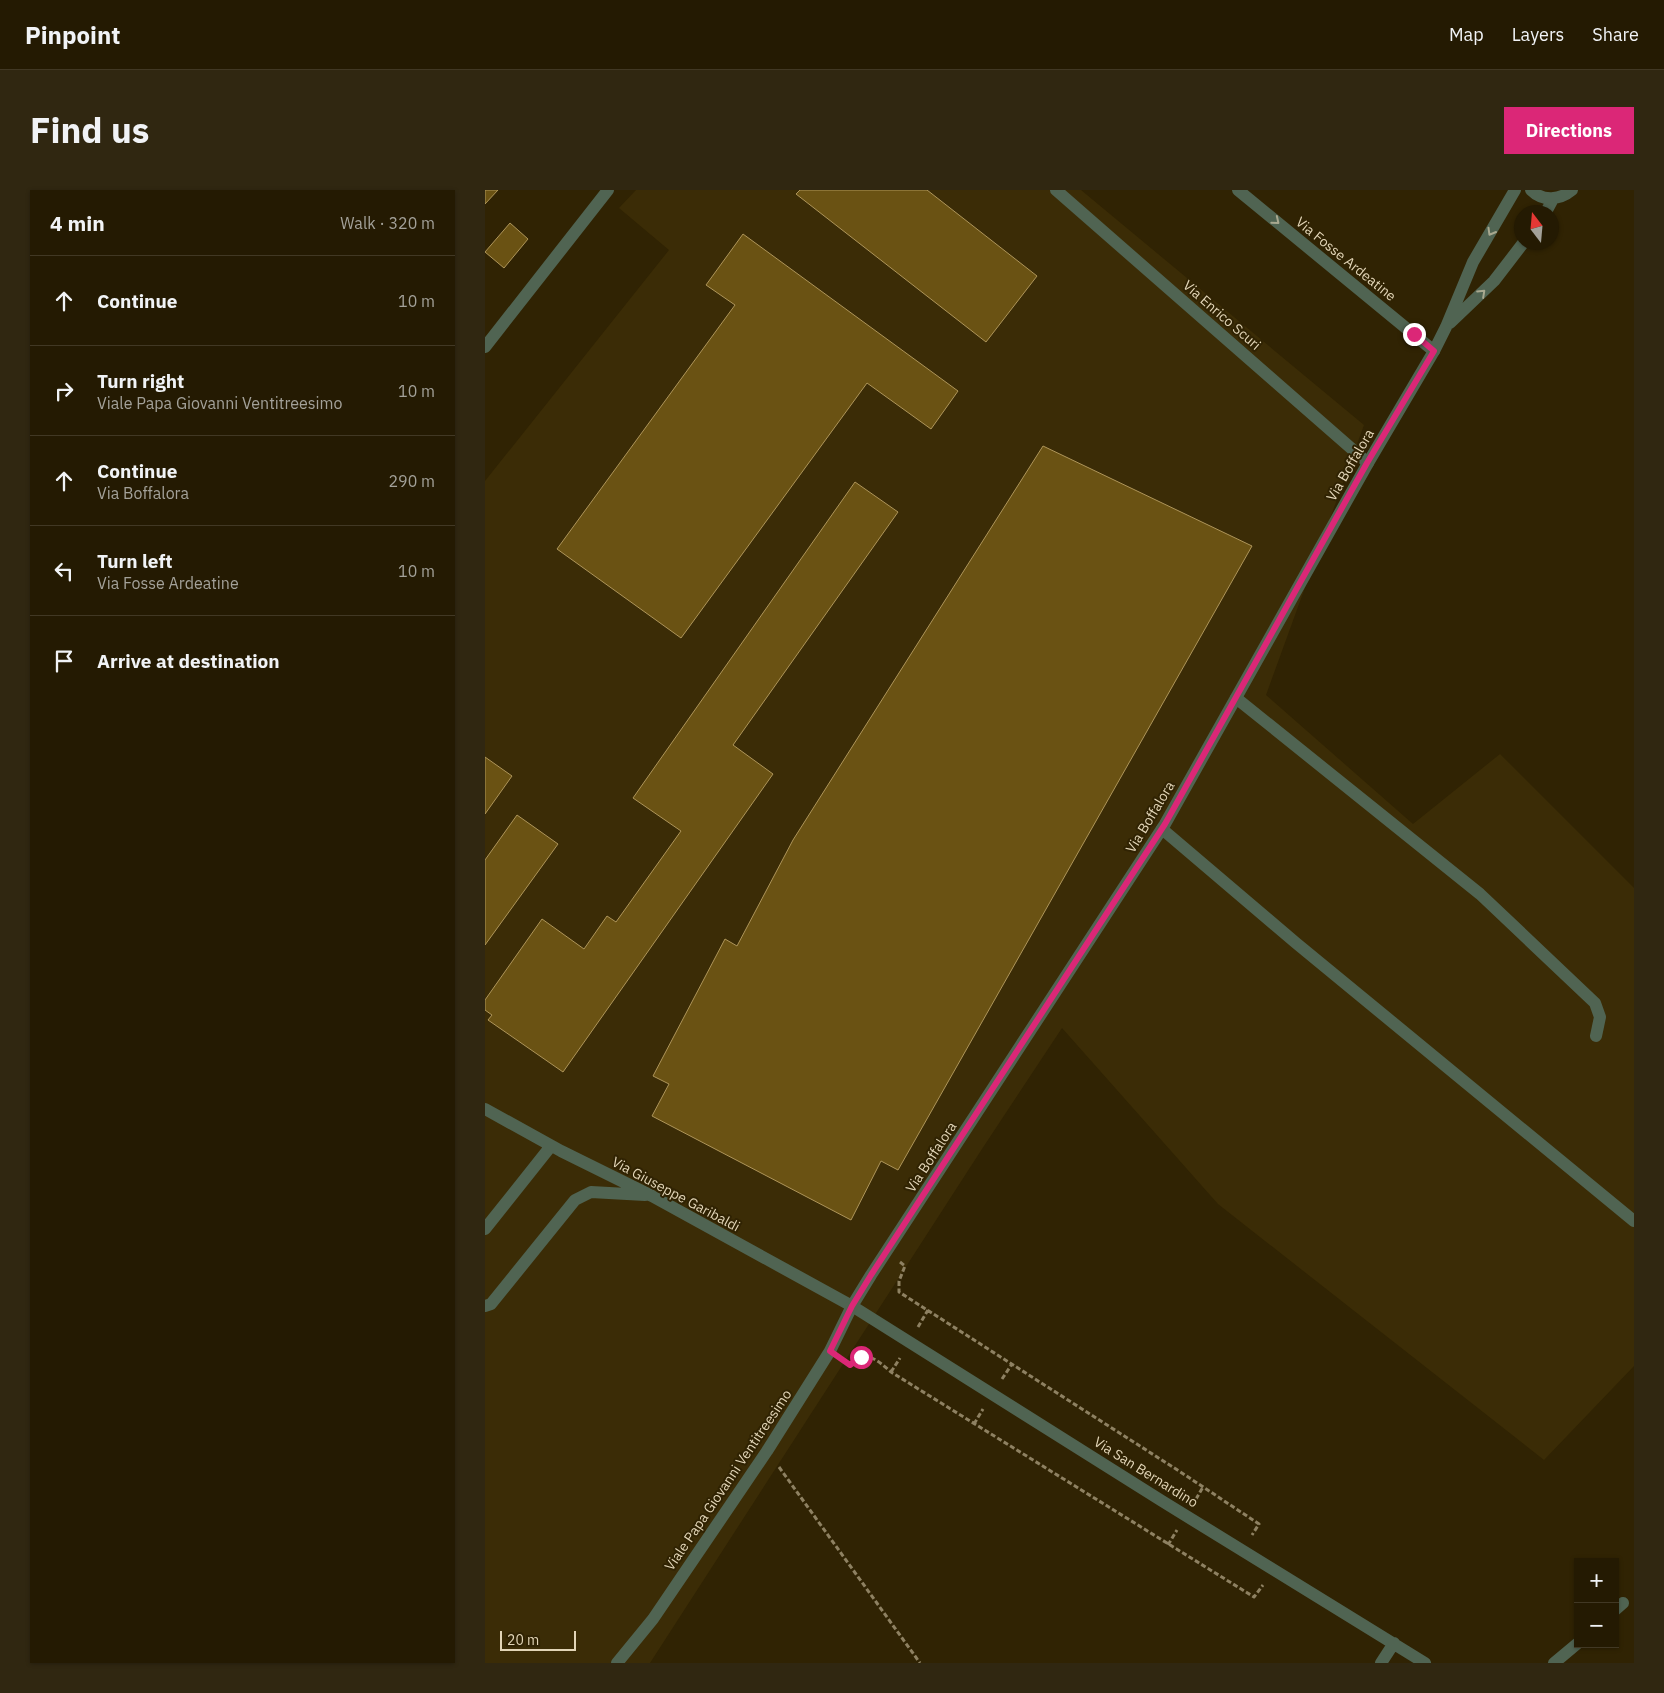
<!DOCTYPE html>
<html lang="en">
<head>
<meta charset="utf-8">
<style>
  body { margin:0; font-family:"IBM Plex Sans",sans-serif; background:#302711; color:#f1f3f6 }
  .controls { position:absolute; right:15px; bottom:15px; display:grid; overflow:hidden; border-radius:0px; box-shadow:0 1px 4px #0004 }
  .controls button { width:45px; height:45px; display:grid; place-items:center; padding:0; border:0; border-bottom:1px solid #413824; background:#241a02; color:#f1f3f6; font:25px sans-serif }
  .compass { position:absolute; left:1029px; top:15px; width:45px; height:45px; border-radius:50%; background:#241a02; box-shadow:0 1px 4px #0004; rotate:344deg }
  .scale { position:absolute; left:15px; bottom:12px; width:76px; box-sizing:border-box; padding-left:5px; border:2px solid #e2d5b7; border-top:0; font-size:14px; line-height:18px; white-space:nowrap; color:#e2d5b7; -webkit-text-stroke:4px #302303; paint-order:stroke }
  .stop { position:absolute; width:15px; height:15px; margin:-11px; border:4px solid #db2777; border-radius:50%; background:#fff }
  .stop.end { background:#db2777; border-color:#fff; box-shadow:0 1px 5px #0008 }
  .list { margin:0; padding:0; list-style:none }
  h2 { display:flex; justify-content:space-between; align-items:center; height:65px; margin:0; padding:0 20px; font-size:21px }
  h2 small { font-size:16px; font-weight:400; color:#a3a199 }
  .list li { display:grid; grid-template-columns:32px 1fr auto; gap:15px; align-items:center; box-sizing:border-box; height:90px; padding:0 20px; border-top:1px solid #413824 }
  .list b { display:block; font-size:19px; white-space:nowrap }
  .list p { margin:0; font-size:16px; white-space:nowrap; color:#a3a199 }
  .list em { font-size:16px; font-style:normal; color:#a3a199 }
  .icon { flex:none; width:28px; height:28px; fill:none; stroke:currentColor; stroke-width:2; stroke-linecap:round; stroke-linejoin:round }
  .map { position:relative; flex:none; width:1149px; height:1473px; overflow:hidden; border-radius:0px }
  header { display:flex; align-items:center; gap:30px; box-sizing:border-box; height:70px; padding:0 25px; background:#241a02; border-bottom:1px solid #413824 }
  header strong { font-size:24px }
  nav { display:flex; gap:28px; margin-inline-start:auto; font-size:18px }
  .intro { display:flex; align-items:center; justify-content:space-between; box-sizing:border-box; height:120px; padding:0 30px }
  h1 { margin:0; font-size:35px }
  .button { padding:12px 22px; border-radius:0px; background:#db2777; color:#fff; font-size:18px; font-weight:700 }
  main { display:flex; gap:30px; padding:0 30px }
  aside { flex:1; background:#241a02; border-radius:0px; box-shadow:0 1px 4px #0004 }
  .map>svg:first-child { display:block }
  .built { fill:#3b2c06 }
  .building { fill:#6a5213; stroke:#ae955a }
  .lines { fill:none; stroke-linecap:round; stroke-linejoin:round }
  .path { stroke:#8e8162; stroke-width:3; stroke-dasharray:5 2.5; stroke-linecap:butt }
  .service { stroke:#506452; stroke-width:12 }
  .minor { stroke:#506452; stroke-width:12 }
  .tertiary { stroke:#506452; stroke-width:12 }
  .oneway { stroke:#a8a88f }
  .route { stroke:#db2777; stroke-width:6 }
  .labels { text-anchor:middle; stroke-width:4; stroke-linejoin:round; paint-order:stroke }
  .street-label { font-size:14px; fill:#e2d5b7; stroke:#302303 }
</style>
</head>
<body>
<header>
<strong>Pinpoint</strong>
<nav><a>Map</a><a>Layers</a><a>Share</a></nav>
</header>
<div class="intro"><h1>Find us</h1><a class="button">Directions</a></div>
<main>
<aside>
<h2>4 min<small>Walk · 320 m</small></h2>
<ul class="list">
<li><svg class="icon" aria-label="ahead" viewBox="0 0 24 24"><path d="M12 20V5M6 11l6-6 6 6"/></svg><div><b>Continue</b></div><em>10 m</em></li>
<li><svg class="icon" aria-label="right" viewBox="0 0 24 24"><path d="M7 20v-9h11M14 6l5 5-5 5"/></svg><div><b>Turn right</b><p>Viale Papa Giovanni Ventitreesimo</p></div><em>10 m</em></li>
<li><svg class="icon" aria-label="ahead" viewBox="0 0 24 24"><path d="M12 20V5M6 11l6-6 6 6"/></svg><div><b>Continue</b><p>Via Boffalora</p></div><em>290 m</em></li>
<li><svg class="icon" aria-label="left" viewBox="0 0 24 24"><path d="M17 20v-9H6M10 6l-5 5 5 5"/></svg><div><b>Turn left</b><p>Via Fosse Ardeatine</p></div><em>10 m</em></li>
<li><svg class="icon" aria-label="arrive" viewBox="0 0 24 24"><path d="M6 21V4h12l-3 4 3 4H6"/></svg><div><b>Arrive at destination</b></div></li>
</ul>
</aside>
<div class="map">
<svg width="1149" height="1473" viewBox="0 0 1149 1473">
  <rect width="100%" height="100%" fill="#302303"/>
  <path class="built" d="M151 0H596L879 235 781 505 928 634 1015 564 1149 698V1176L1059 1270 733 1014 577 838 497 959 165 1473H0V291L184 60 134 18Z"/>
  <path class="building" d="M0 0H13L0 14Z
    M315 0H442L552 86 501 152 311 4Z
    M25 33 43 49 19 78 0 62Z
    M258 44 473 201 446 239 382 193 196 448 72 359 250 115 221 95Z
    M558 256 767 356 413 980 396 971 366 1030 167 926 184 894 168 886 240 749 252 756 308 650Z
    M370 292 413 322 248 555 288 584 78 882 3 830 7 825 0 820V810L57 729 99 759 122 726 131 732 196 641 148 608Z
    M0 567 27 586 0 624Z
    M32 625 73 654 0 755V670Z"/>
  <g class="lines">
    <path class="path" d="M415 1072 420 1076 414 1091V1102L694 1281 774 1334 767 1345
      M433 1137 443 1120
      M360 1171 365 1175C368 1173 372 1168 376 1167 387 1164 399 1176 406 1182L769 1407 778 1395
      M406 1182 415 1168
      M517 1189 527 1174
      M489 1234 498 1219
      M294 1277 435 1473
      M711 1309 718 1297
      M683 1355 692 1340"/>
    <path class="service" d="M751 508 995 704 1110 813 1115 827 1111 846
      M677 639 811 753 1149 1031
      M1130 1420 1138 1413
      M1069 1473 1093 1453"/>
    <path class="minor" d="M571 0 883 273
      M753 0 949 161
      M0 157 123 0
      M0 919 76 961 167 1006 367 1116 677 1311 940 1473
      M0 1039 66 956
      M0 1116 6 1114 90 1010 106 1002 160 1005
      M896 1473 909 1453"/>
    <path class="tertiary" d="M1046 0C1058 12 1075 10 1087 0
      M1061 22 1068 9
      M965 133 1009 91 1039 52
      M132 1473 168 1429 282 1261 345 1161 367 1116 386 1085 680 634 883 273 949 161 961 137 988 72 1030 0"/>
  </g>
  <defs><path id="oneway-chevron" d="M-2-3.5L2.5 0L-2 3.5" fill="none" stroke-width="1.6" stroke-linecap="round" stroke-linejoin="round" transform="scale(1.25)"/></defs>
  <g class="oneway">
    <use href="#oneway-chevron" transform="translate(791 31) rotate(39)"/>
    <use href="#oneway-chevron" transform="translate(1006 42) rotate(120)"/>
    <use href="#oneway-chevron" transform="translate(997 103) rotate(-43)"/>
  </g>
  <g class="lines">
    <path class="route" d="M376 1167 365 1175 345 1161 367 1116 386 1085 680 634 882 273 949 161 929 144"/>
  </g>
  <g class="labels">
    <g class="street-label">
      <text transform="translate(861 69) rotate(39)" y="5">Via Fosse Ardeatine</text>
      <text transform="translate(737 125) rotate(41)" y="5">Via Enrico Scuri</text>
      <text transform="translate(865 275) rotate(-60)" y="5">Via Boffalora</text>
      <text transform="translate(665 627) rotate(-59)" y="5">Via Boffalora</text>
      <text transform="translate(446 967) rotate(-57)" y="5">Via Boffalora</text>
      <text transform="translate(191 1004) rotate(28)" y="5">Via Giuseppe Garibaldi</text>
      <text transform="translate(661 1282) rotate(32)" y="5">Via San Bernardino</text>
      <text transform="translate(243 1290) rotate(-56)" y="5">Viale Papa Giovanni Ventitreesimo</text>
    </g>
  </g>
</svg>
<div class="controls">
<button>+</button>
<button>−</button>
</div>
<svg class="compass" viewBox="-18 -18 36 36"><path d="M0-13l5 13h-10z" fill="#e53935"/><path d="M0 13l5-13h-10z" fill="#a3a199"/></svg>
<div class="scale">20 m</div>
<div class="stop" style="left:376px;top:1167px"></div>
<div class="stop end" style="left:929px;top:144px"></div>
</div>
</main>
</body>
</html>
